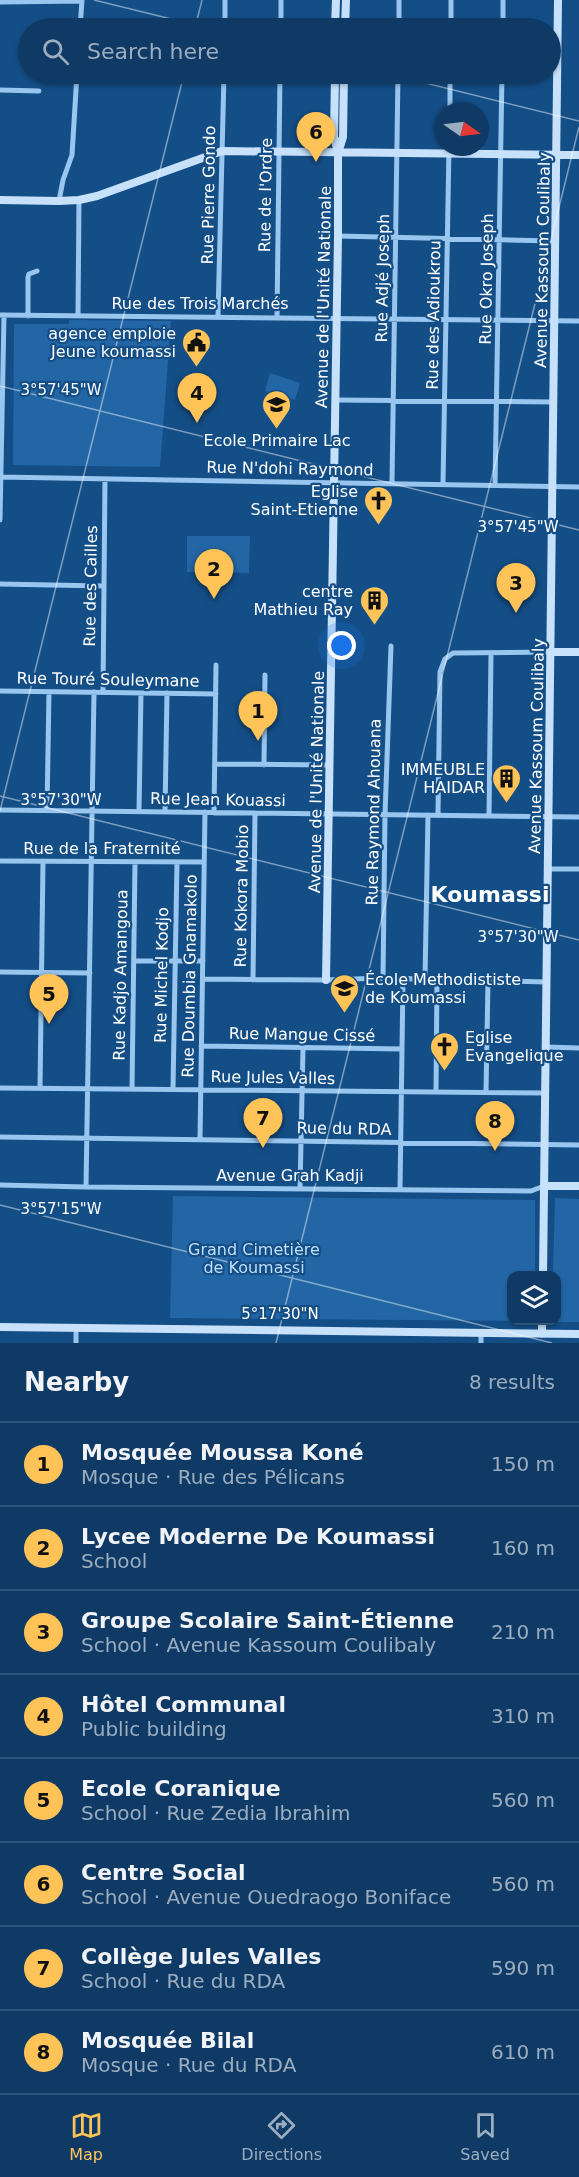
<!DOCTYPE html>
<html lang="en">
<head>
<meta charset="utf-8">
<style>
  body { margin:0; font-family:"DejaVu Sans",sans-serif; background:#18416b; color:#f1f3f6 }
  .controls { position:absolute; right:18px; bottom:18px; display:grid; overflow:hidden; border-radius:12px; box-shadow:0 2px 4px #0004 }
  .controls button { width:54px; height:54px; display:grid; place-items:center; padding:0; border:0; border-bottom:2px solid #2f5479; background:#0f3a65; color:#f1f3f6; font:30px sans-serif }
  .compass { position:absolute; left:435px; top:102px; width:54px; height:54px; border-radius:50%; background:#0f3a65; box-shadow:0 2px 4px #0004; rotate:104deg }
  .you { position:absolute; left:342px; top:646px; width:21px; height:21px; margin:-15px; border:4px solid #fff; border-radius:50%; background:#1a73e8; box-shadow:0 0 0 9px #1a73e833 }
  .badge { display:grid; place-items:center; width:39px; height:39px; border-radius:50%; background:#ffc357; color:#111; font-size:20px; font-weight:700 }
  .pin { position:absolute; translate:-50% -50px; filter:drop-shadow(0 2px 3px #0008) }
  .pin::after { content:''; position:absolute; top:32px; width:21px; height:18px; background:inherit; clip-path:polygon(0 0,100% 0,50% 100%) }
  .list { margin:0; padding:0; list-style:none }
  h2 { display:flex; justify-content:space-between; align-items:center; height:78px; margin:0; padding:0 24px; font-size:26px }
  h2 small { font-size:20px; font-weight:400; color:#9badbf }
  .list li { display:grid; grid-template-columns:39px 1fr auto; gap:18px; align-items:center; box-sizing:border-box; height:84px; padding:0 24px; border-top:2px solid #2f5479 }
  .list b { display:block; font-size:22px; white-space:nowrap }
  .list p { margin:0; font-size:20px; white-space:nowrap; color:#9badbf }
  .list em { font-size:20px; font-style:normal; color:#9badbf }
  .icon { flex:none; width:33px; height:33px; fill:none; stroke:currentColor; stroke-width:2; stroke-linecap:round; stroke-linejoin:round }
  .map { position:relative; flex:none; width:579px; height:1343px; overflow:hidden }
  .search { position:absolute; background:#0f3a65; box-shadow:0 2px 4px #0004; left:18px; right:18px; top:18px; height:66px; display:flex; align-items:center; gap:15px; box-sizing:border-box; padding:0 21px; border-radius:33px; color:#9badbf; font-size:22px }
  .sheet { height:750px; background:#0f3a65 }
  nav { display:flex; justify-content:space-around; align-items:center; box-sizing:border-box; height:84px; border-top:2px solid #2f5479; background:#0f3a65; font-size:16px; color:#9badbf }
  nav a { display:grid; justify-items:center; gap:3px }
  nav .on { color:#ffc357 }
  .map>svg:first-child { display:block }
  .green { fill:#2366a5 }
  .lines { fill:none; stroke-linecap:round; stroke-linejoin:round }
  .street { stroke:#99c6ef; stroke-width:5 }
  .secondary { stroke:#c7e1fb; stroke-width:8 }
  .ticks { fill:none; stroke:#fff; stroke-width:1.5; stroke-opacity:0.45 }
  .labels { text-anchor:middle; stroke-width:4.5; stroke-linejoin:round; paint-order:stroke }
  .street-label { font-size:16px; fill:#fff; stroke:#144e87 }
  .poi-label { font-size:16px; fill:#fff; stroke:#144e87; text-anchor:end }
  .park-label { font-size:16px; fill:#bfdffb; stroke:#144e87 }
  .district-label { font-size:22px; font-weight:bold; fill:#fff; stroke:#144e87 }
  .ticks-label { font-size:15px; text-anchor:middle; fill:#fff; stroke:#144e87; stroke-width:4.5; stroke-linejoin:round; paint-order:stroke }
</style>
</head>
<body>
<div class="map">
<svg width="579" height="1343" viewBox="0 0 579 1343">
  <rect width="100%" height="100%" fill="#144e87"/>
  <path class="green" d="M69 320 171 321 160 467 13 465 14 324H69Z
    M270 373 300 383 295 400 265 391Z
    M187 536H250L249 573 187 572Z
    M173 1196 535 1200V1275L512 1276V1320L529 1321H526L170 1318Z
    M555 1198 579 1199V1322H552L556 1320V1276L553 1275Z"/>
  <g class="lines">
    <path class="street" d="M0 2 82 1
      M80 28 82 0
      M225 28V0
      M281 28V0
      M399 28V0
      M451 28V0
      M503 28V0
      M0 90 39 91
      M450 111V74
      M59 201 63 180 72 155 77 74
      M338 236 555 241
      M0 315 579 321
      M28 316V277L29 274 37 271
      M78 316 79 200
      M218 316 224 74
      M277 317 280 74
      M336 400 553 402
      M0 477 579 487
      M392 483 398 74
      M443 484 449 147
      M495 485 502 74
      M0 520 4 315
      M0 584 103 586
      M0 691 216 694
      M103 692 105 479
      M215 764 330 765
      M264 765 265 675
      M0 810 579 817
      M47 810 49 692
      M139 811 141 693
      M165 812 167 693
      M214 813 216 665
      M438 815 440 672 445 659 453 653 551 652
      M489 816 491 653
      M0 861 204 862
      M548 869H579
      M134 961H203
      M0 972 90 973
      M383 978 385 815 391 646
      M203 979 326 980 383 978 546 982
      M425 979 428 815
      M253 980 255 813
      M201 1046 402 1049
      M546 1047 579 1048
      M0 1088 545 1093
      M40 1088 43 861
      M132 1089 135 862
      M173 1089 177 862
      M436 1092 437 980
      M486 1092 488 981
      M0 1137 579 1145
      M200 1140 205 812
      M0 1185 86 1187 531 1191 544 1186
      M86 1187 94 692
      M300 1189 303 1048
      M400 1190 403 979
      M76 1343V1328
      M481 1343V1334"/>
    <path class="secondary" d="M335 28 336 0
      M345 28 346 0
      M338 153 343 137 344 74
      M0 200 59 201 79 200 97 196 222 151 579 155
      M551 652H579
      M326 980 338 236V153L334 137 335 74
      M544 1186H579
      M543 1276 558 0
      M0 1327 579 1334
      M542 1334V1320"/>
  </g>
  <path class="ticks" d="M94 0 208 28M195 28 202 0M389 74 579 121M0 386 579 530M0 796 579 940M0 811 184 74M0 1205 552 1343M276 1343 579 127"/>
  <defs>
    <symbol id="civic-pin" viewBox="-11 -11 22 30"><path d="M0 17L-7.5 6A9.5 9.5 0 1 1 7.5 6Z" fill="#ffc357" stroke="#144e87"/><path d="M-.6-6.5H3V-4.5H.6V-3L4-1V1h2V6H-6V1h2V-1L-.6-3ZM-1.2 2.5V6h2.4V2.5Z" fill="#111"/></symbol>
    <symbol id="school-pin" viewBox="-11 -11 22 30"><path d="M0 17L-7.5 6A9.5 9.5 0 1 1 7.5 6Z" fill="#ffc357" stroke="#144e87"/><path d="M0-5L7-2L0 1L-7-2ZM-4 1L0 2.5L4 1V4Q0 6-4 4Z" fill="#111"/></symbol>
    <symbol id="church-pin" viewBox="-11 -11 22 30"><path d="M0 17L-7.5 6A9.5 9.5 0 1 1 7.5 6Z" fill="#ffc357" stroke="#144e87"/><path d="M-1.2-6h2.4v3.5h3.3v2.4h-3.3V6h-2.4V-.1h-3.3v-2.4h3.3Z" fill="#111"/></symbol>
    <symbol id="building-pin" viewBox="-11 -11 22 30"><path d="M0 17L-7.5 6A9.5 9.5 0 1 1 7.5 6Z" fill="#ffc357" stroke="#144e87"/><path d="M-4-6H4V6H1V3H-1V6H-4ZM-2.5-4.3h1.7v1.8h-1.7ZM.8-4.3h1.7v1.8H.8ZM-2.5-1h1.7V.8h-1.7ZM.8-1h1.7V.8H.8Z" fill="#111"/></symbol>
    <symbol id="university-pin" viewBox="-11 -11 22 30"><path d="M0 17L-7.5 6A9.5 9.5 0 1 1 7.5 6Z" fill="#ffc357" stroke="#144e87"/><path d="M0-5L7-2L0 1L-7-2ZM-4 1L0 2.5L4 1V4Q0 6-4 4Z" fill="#111"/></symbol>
  </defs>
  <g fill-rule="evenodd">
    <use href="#civic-pin" x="180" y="326" width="33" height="45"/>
    <use href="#school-pin" x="260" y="388" width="33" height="45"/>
    <use href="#church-pin" x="362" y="484" width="33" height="45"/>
    <use href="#building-pin" x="358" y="584" width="33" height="45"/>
    <use href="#building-pin" x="490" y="762" width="33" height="45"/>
    <use href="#university-pin" x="328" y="972" width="33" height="45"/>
    <use href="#church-pin" x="428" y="1030" width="33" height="45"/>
  </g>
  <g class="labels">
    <g class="street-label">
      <text transform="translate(208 195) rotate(-89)" y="6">Rue Pierre Gondo</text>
      <text transform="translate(265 195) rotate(-89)" y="6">Rue de l'Ordre</text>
      <text transform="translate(542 260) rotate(-89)" y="6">Avenue Kassoum Coulibaly</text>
      <text transform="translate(382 278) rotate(-89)" y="6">Rue Adjé Joseph</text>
      <text transform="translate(486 279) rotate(-89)" y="6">Rue Okro Joseph</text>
      <text transform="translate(323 297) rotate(-89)" y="6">Avenue de l'Unité Nationale</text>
      <text x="200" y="309">Rue des Trois Marchés</text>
      <text transform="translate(433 315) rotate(-89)" y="6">Rue des Adioukrou</text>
      <text transform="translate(290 468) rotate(1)" y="6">Rue N'dohi Raymond</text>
      <text transform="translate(90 586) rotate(-89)" y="6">Rue des Cailles</text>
      <text transform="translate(108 679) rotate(1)" y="6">Rue Touré Souleymane</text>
      <text transform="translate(536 746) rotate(-89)" y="6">Avenue Kassoum Coulibaly</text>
      <text transform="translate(316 782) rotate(-89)" y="6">Avenue de l'Unité Nationale</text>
      <text transform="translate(218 799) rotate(1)" y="6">Rue Jean Kouassi</text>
      <text transform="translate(373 812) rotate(-89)" y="6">Rue Raymond Ahouana</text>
      <text x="102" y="854">Rue de la Fraternité</text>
      <text transform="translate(241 896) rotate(-89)" y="6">Rue Kokora Mobio</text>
      <text transform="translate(120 975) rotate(-89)" y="6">Rue Kadjo Amangoua</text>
      <text transform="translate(161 975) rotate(-89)" y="6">Rue Michel Kodjo</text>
      <text transform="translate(189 976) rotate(-89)" y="6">Rue Doumbia Gnamakolo</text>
      <text transform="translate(302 1034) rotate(1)" y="6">Rue Mangue Cissé</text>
      <text transform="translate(273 1077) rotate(1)" y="6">Rue Jules Valles</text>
      <text transform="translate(344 1128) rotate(1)" y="6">Rue du RDA</text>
      <text x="290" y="1181">Avenue Grah Kadji</text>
    </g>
    <g class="poi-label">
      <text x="176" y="339">agence emploie<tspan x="176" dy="18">Jeune koumassi</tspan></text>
      <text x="277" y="446" text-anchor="middle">Ecole Primaire Lac</text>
      <text x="358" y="497">Eglise<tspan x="358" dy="18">Saint-Etienne</tspan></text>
      <text x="353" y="597">centre<tspan x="353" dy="18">Mathieu Ray</tspan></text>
      <text x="485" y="775">IMMEUBLE<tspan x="485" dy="18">HAIDAR</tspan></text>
      <text x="365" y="985" text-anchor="start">École Methodististe<tspan x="365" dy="18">de Koumassi</tspan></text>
      <text x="465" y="1043" text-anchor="start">Eglise<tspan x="465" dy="18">Evangelique</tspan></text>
    </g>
    <g class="park-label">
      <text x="254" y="1255">Grand Cimetière<tspan x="254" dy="18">de Koumassi</tspan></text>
    </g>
    <g class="district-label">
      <text x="490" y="902">Koumassi</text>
    </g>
  </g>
  <g class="ticks-label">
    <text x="61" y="395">3°57'45"W</text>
    <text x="518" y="532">3°57'45"W</text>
    <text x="61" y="805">3°57'30"W</text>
    <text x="518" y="942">3°57'30"W</text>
    <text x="61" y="1214">3°57'15"W</text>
    <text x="280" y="1319">5°17'30"N</text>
  </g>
</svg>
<div class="controls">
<button><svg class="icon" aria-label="layers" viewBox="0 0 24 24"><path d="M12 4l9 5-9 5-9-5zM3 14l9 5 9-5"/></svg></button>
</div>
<svg class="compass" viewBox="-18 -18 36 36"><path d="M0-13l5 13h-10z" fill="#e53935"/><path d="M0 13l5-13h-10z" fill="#9badbf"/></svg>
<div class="you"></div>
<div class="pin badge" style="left:258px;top:741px">1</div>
<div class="pin badge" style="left:214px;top:599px">2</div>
<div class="pin badge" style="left:516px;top:613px">3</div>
<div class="pin badge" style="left:197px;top:423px">4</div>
<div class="pin badge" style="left:49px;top:1024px">5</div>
<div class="pin badge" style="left:316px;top:162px">6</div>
<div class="pin badge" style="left:263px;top:1148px">7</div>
<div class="pin badge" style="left:495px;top:1151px">8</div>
<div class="search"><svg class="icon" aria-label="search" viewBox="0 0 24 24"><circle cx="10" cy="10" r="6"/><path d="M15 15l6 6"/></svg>Search here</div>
</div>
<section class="sheet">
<h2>Nearby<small>8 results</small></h2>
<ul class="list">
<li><span class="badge">1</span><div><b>Mosquée Moussa Koné</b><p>Mosque · Rue des Pélicans</p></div><em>150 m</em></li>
<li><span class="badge">2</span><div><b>Lycee Moderne De Koumassi</b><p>School</p></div><em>160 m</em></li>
<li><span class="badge">3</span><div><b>Groupe Scolaire Saint-Étienne</b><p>School · Avenue Kassoum Coulibaly</p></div><em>210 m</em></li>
<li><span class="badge">4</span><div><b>Hôtel Communal</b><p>Public building</p></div><em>310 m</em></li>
<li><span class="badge">5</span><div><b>Ecole Coranique</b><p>School · Rue Zedia Ibrahim</p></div><em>560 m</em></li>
<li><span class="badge">6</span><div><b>Centre Social</b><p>School · Avenue Ouedraogo Boniface</p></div><em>560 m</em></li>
<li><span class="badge">7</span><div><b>Collège Jules Valles</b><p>School · Rue du RDA</p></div><em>590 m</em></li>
<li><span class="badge">8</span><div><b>Mosquée Bilal</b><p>Mosque · Rue du RDA</p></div><em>610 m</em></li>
</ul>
</section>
<nav>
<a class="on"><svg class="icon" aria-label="map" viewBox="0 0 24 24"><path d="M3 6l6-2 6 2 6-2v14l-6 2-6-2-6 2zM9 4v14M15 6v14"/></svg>Map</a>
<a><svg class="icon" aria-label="directions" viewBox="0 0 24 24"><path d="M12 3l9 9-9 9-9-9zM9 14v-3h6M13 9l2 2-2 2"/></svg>Directions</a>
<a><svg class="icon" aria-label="saved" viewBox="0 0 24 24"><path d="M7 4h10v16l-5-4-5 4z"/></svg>Saved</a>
</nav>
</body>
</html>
